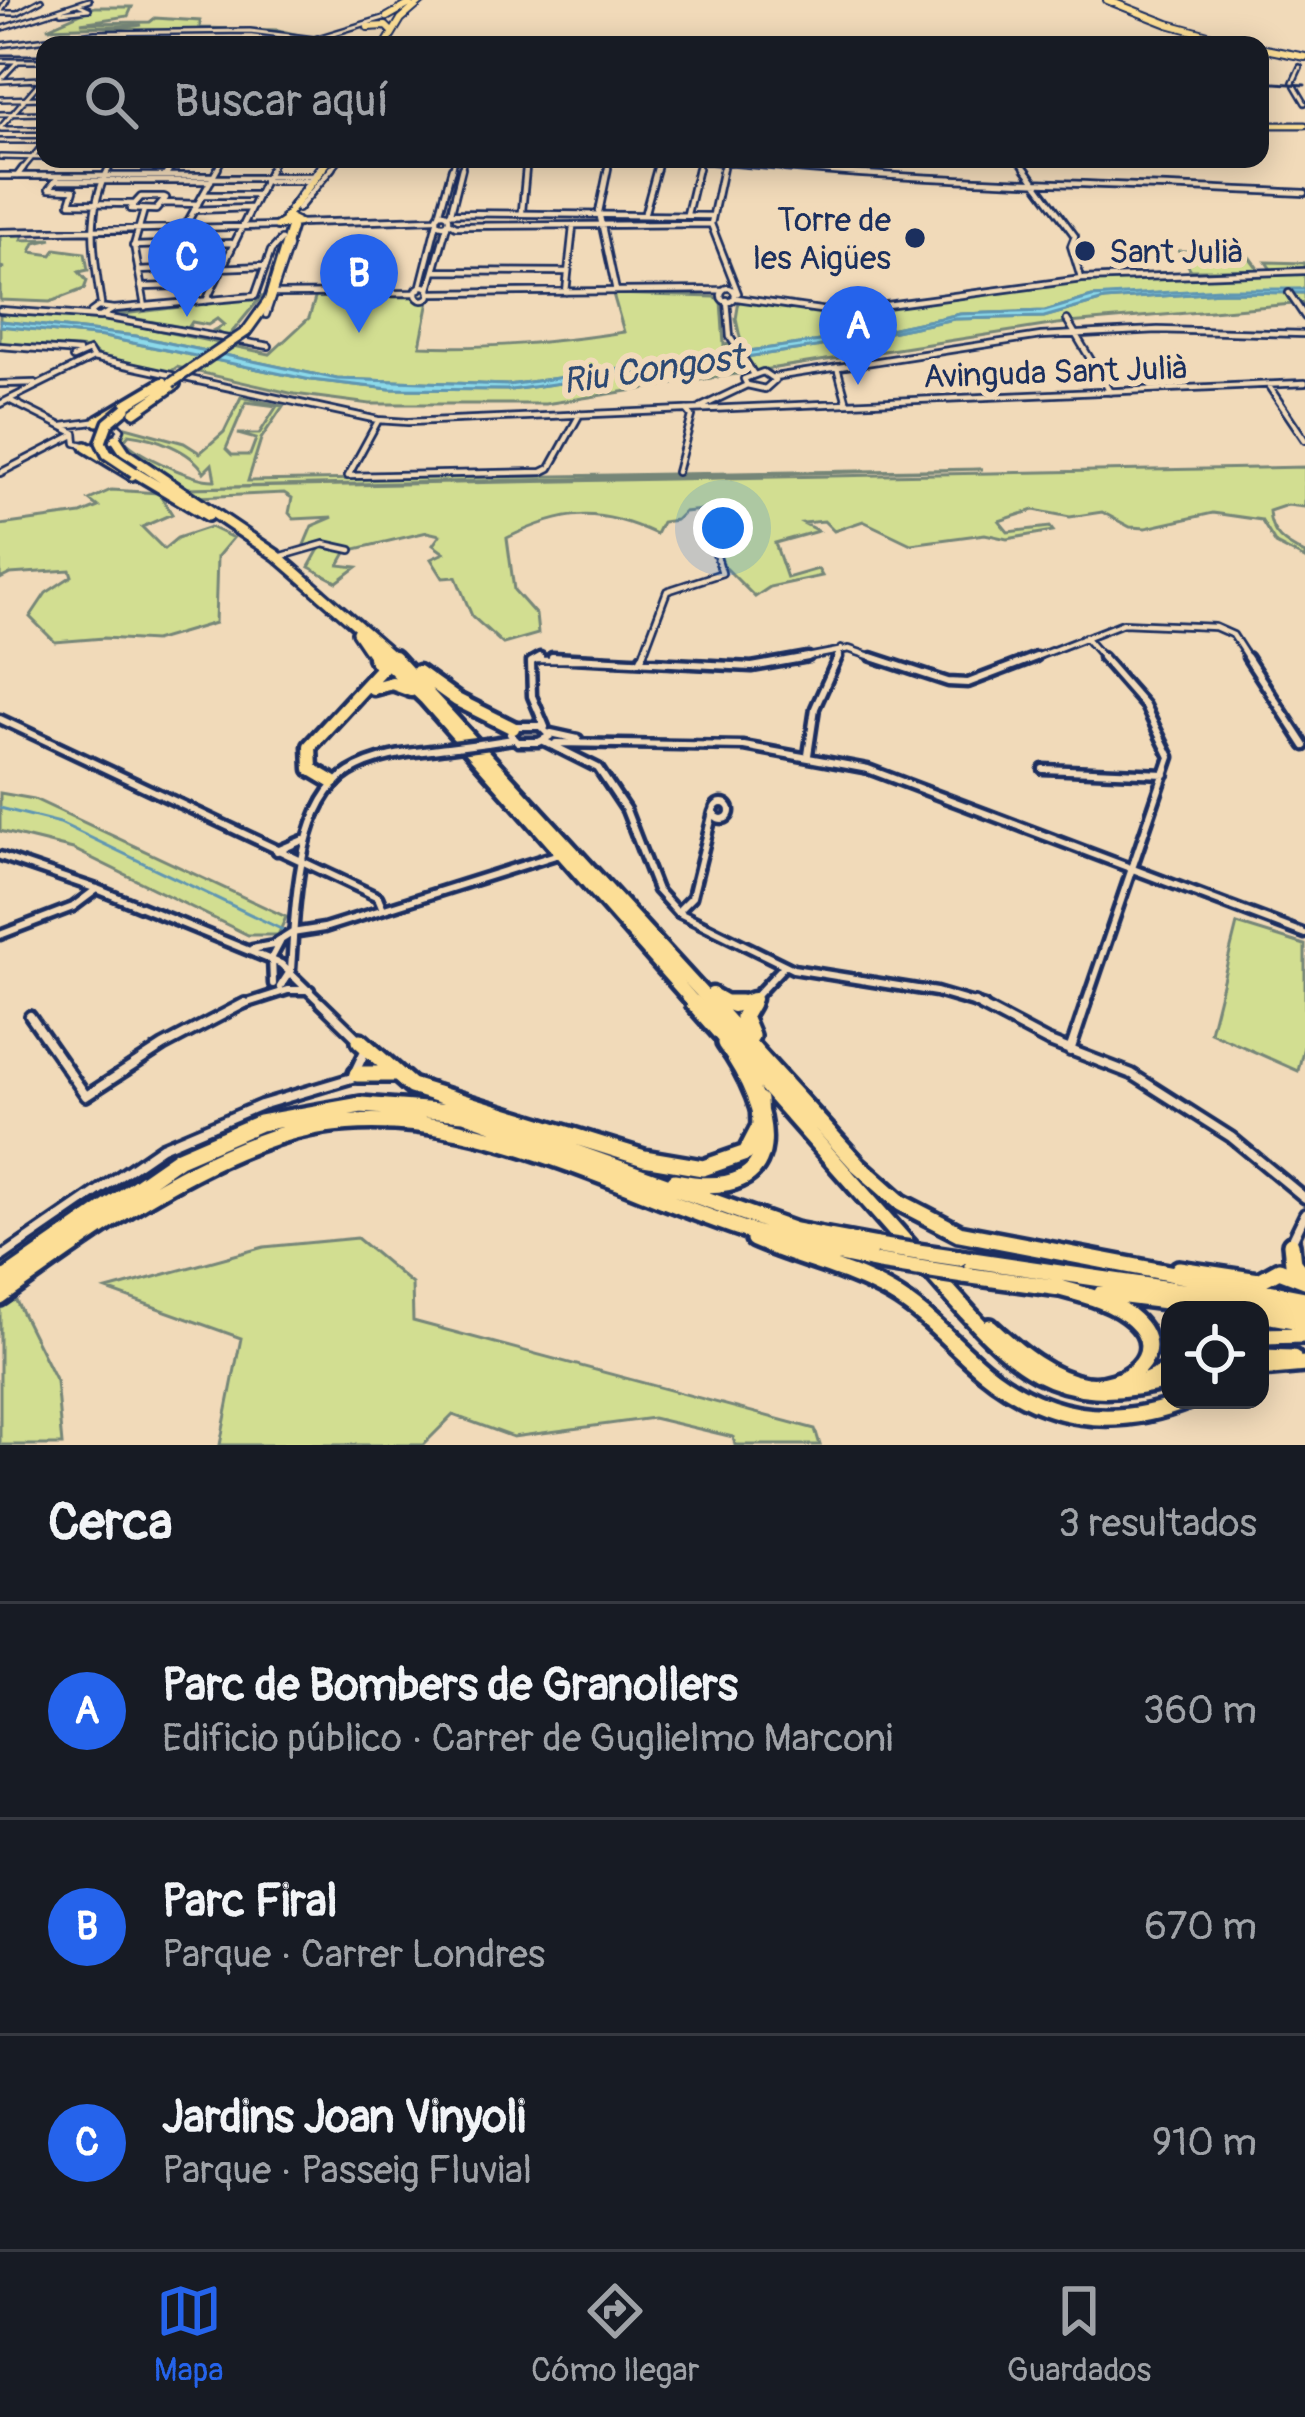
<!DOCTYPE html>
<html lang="es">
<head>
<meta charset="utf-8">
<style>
  body { margin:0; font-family:Pangolin,sans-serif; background:#20242c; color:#f1f3f6 }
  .controls { position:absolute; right:36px; bottom:36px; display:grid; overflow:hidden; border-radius:24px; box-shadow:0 6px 30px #0003 }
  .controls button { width:108px; height:108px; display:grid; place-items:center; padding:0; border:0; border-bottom:3px solid #363941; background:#171b24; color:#f1f3f6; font:60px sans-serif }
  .you { position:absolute; left:723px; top:528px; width:42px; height:42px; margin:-30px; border:9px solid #fff; border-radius:50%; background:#1a73e8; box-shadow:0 0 0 18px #1a73e833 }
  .badge { display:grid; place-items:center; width:78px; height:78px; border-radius:50%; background:#2563eb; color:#fff; font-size:39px; font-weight:700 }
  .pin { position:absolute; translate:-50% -99px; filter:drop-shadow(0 3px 6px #0008) }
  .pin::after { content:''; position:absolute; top:63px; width:42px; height:36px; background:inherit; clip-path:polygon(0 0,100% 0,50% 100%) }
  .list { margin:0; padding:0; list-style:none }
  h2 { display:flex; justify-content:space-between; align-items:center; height:156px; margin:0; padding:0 48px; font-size:51px }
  h2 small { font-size:39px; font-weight:400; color:#9ea1a6 }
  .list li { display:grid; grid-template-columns:78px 1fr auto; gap:36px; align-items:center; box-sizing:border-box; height:216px; padding:0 48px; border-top:3px solid #363941 }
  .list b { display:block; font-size:45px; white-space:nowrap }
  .list p { margin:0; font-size:39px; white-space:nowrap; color:#9ea1a6 }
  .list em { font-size:39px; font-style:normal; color:#9ea1a6 }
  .icon { flex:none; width:66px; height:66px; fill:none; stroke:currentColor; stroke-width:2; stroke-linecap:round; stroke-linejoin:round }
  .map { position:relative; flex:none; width:1305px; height:1445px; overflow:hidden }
  .search { position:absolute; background:#171b24; box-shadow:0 6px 30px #0003; left:36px; right:36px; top:36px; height:132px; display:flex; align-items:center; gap:30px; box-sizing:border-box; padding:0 42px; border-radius:24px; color:#9ea1a6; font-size:45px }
  .sheet { height:804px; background:#171b24 }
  nav { display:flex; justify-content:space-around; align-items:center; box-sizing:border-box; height:168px; border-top:3px solid #363941; background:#171b24; font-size:33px; color:#9ea1a6 }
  nav a { display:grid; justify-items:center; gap:6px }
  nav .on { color:#2563eb }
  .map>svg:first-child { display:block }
  .green { fill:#d2de91; stroke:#768678; stroke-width:3; fill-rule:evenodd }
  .water { fill:#8cdaea; stroke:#5f96b2; stroke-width:3 }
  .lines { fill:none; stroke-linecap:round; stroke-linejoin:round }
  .stream { stroke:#5f96b2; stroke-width:3 }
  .minor-far3-casing { stroke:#1b2f5e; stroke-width:8 }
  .minor-far2-casing { stroke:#1b2f5e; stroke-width:10 }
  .minor-far1-casing { stroke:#1b2f5e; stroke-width:15 }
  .minor-casing { stroke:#1b2f5e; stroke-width:16 }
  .major-far1-casing { stroke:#1b2f5e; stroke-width:9 }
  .major-casing { stroke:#1b2f5e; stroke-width:12 }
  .highway-far4-casing { stroke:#1b2f5e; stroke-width:10 }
  .highway-far3-casing { stroke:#1b2f5e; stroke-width:14 }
  .highway-far2-casing { stroke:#1b2f5e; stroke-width:16 }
  .highway-far1-casing { stroke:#1b2f5e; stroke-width:21 }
  .highway-casing { stroke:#1b2f5e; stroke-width:24 }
  .minor-far3 { stroke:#f1dab9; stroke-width:3 }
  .minor-far2 { stroke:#f1dab9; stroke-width:4.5 }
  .minor-far1 { stroke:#f1dab9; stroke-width:6 }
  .minor { stroke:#f1dab9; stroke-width:8 }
  .major-far1 { stroke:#fcde96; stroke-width:4.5 }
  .major { stroke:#fcde96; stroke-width:6 }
  .highway-far4 { stroke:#fcde96; stroke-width:6 }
  .highway-far3 { stroke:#fcde96; stroke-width:8 }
  .highway-far2 { stroke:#fcde96; stroke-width:9 }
  .highway-far1 { stroke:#fcde96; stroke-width:12 }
  .highway { stroke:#fcde96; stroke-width:15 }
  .rail { stroke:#1b2f5e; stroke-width:3 }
  .minor-bridge-casing { stroke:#1b2f5e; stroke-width:15; stroke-linecap:butt }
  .highway-bridge-far2-casing { stroke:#1b2f5e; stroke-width:14; stroke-linecap:butt }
  .highway-bridge-far1-casing { stroke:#1b2f5e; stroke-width:16; stroke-linecap:butt }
  .highway-bridge-casing { stroke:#1b2f5e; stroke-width:24; stroke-linecap:butt }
  .minor-bridge { stroke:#f1dab9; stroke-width:6 }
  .highway-bridge-far2 { stroke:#fcde96; stroke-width:8 }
  .highway-bridge-far1 { stroke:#fcde96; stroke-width:9 }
  .highway-bridge { stroke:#fcde96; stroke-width:15 }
  .poi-dot { fill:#1b2f5e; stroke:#f1dab9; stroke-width:4.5 }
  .labels { text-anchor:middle; stroke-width:12; stroke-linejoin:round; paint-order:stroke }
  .far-poi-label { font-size:33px; fill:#1b2f5e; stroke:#f1dab9; text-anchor:end }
  .far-street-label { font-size:33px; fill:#1b2f5e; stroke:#f1dab9 }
  .far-water-label { font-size:36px; font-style:italic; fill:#2c4973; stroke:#f1dab9 }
</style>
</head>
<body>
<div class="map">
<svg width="1305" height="1445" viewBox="0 0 1305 1445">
  <rect width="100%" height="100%" fill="#f1dab9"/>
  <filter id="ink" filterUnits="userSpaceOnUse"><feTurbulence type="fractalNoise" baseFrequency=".00833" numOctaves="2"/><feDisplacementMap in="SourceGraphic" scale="24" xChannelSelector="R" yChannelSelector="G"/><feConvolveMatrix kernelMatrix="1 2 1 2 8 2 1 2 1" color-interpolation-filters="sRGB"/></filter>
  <g filter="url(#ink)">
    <path class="green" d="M95 7H132L128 16 81 23 150 22 155 18 200 21V28L278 30 311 38 247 30 109 31 9 43 142 25 47 28Z
      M24 234 22 240 52 239 35 243 31 252 52 255 56 249 85 253 88 270 79 272 87 281 84 289 50 302 0 300V269L5 268 0 267V235Z
      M1179 251H1245L1259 270H1191Z
      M1266 262 1305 263V289L1092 297 1045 311 960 314 856 336 508 385 337 379 136 336 0 321V314H12L119 322 270 354 309 318 317 292 430 296 420 346C489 349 556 342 624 332L613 294 715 297 721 301 724 345 741 342 736 319 739 301 836 313 1083 281 1275 275Z
      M1221 292 1305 293V303L1057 324 545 404H370L294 394 177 367 170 372 99 356 90 349 0 343V326L104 337 311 380 390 389 511 390 816 347 954 319 1044 317 1104 300Z
      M261 297 228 337 214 330 224 325 217 319 208 325 192 322 188 328 115 315Z
      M241 397 283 406 261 439 248 481 983 469 187 488 1305 467V507L1287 505 1269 511C1270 535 1285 544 1305 554V559L1276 544 1261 520 1213 513 1146 528 1130 527 1102 512 1070 517 1034 510 999 521 1008 532 1050 527 1053 531 1007 539 985 534 911 544 863 521 834 531 824 521 803 523 818 531 775 543 787 578 818 569 822 576 770 587 755 597 715 557 712 542 731 534 722 522 730 507 684 512 676 520 662 522 656 534C598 507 564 510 507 538L514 590 536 615 538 634 503 644 472 616 456 577 443 578 431 559 444 553 433 545 440 535 427 532 347 551 339 565 357 567 337 582 309 567 319 549 304 545 312 526 333 517 294 519 289 513 292 498 284 493 197 497 120 443 126 427 184 443 200 453 224 432ZM246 402 277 406 259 434H238L256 439 250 455H232L226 449ZM129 434C154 437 191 450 204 472L212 464 215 480C195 481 139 456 124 440Z
      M111 490 159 493 172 514 142 527 164 549 177 538 210 527 233 538 217 557 215 623 154 641 104 638 55 642 30 617 46 593 72 576 70 570 10 574 0 579V525L81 514 98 507 89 500Z
      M0 793 34 799 286 917 278 935H248L73 849 0 831Z
      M1237 924 1305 945V1042L1298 1071 1210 1032Z
      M357 1238 412 1284 413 1321 815 1429 820 1445H735L733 1437 653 1418 513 1437 453 1415 423 1445H220L241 1338 107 1290 264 1247Z
      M14 1297 56 1381 62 1445H0V1307Z"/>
    <path class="water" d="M1220 289H1305V293L1221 292 1104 300 1044 317 954 319 816 347 511 390 390 389 311 380 104 337 0 326V321L136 336 337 379 508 385 856 336 960 314 1045 311 1092 297Z"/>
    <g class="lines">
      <path class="stream" d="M0 808 60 823 283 930"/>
      <defs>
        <path id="minor-far3" d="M7 0 0 13H17L41 0
          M61 12 89 9 80 5
          M0 29 89 0
          M0 45 95 33 250 31 314 39 387 17
          M0 61H45
          M0 80 18 61
          M0 81 41 79
          M1293 82 1300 67
          M1295 86 1305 103
          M0 99 45 98
          M0 114 45 113
          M0 128 45 76
          M1 129H45
          M0 141H45
          M0 157 45 158
          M348 159H353
          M675 159 820 171
          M1018 159 1027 171
          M21 171 45 142
          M107 171 114 159
          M168 171 176 159
          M216 171 223 159
          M269 171 275 159
          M316 171 326 159
          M330 171 340 159
          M452 171 455 159
          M461 171 464 159
          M526 171 527 159
          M607 171 610 159
          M657 171 660 159
          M697 171 699 162
          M722 171 725 159"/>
        <path id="minor-far2" d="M608 168 599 212 616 291
          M723 168 711 224 738 293
          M784 168C958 183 1131 184 1305 193
          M1025 168 1075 236 1071 246 1081 278
          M0 176H213
          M17 176 23 168
          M165 176 170 168
          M268 176H313
          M212 178H265
          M57 179 49 189 74 190 70 203 134 204
          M55 181H211
          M264 181H308
          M203 195H257
          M141 197H164L166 198 156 210 130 209Z
          M163 203 198 204
          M290 209 319 168
          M298 209 332 168
          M144 210 134 245 145 307
          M194 210 250 208
          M522 211 526 168
          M451 212 462 168
          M645 212 657 168
          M437 219a6 6 0 1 1 12 0a6 6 0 1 1-12 0Z
          M450 213 712 216
          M687 214 698 168
          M439 215 452 168
          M449 222 456 226 711 224
          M300 223 434 219
          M0 232 277 226
          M175 244 218 168
          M133 246 231 243
          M138 271 266 266
          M434 271 568 272
          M416 293a7 7 0 1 1 14 0a7 7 0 1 1-14 0Z
          M141 287 213 285
          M721 295a7 7 0 1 1 14 0a7 7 0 1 1-14 0Z
          M420 289 437 222
          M429 289 448 222
          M566 292 573 227
          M433 293 722 290
          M1289 293 1305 317
          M276 294 414 293
          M737 298 834 312 1082 279 1305 271
          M727 300 730 337 753 373
          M206 301 271 168
          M101 304C94 258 85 211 109 168
          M114 309 255 296 271 251 281 240
          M0 310 100 317 114 309 98 307 91 312 94 316
          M266 315 289 247 287 239
          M103 317 269 346
          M1067 320 1110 392
          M0 346 79 352
          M73 358 89 351 93 358 378 420 408 422 1305 383
          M837 367 847 403
          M763 372 775 380 765 389 747 385 744 379Z
          M774 377 1041 336 1158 330 1305 334
          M0 384 35 383
          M1268 385 1305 440
          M11 401 75 433 76 443 91 447 116 439 121 429 113 422
          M0 404 93 358
          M701 407 747 385
          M378 421 348 476 542 472 550 468 580 414
          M63 426 100 421
          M677 472 692 416 687 410
          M0 473 74 435
          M279 557 324 544 351 550
          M1085 637 1105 660
          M535 660H610
          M641 660 667 591 722 573 715 550 726 534
          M792 660 849 649 881 660
          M836 660 841 649
          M1028 660 1123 623 1215 627 1233 635 1249 660"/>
        <path id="minor-far1" d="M540 657 531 662 532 696 545 727
          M552 657 752 667 808 657
          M872 657 948 682 968 683 1036 657
          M1247 657 1305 746
          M640 661 642 657
          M0 719 378 897 383 909
          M516 726H540L550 736 539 742H518L510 734Z
          M551 733 578 739
          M544 741 598 768 626 810 657 890 677 912 793 969 936 992 984 1006
          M487 743 513 739
          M556 743 744 746 868 769 1305 934
          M808 755 815 708 838 657
          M1043 769 1165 774
          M714 811a8 8 0 1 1 16 0a8 8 0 1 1-16 0Z
          M277 851 303 840
          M0 856 97 889 281 964 324 1006
          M677 912 692 897 713 812
          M292 933 324 928 559 854
          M0 935 73 907 97 889
          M252 949 273 945 292 933
          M273 984 272 957 280 942
          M280 987 291 970C295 914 296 804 349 772 378 754 415 752 448 748
          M754 998 784 966
          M238 1006 288 990H310
          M1085 1006 1170 757 1145 706 1102 657"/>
        <path id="minor" d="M321 1003 359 1040
          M975 1003 1047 1041 1132 1074 1231 1137 1305 1198
          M30 1016 86 1096 163 1046 245 1003
          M1070 1051 1086 1003
          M1291 1243 1305 1214
          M0 1258 162 1147 261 1105 352 1078 365 1051"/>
        <path id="major-far1" d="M1260 125H1305
          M321 171 330 159"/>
        <path id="major" d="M285 218 323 168
          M289 218 299 223 277 226Z"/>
        <path id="highway-far4" d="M1107 0 1168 24 1245 45
          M387 17 410 4
          M368 27 386 26 392 32
          M386 44 401 19 423 0
          M1260 48 1305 57"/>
        <path id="highway-far3" d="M246 332 269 300 291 228
          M157 386 164 382"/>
        <path id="highway-far2" d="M135 412 175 384
          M98 421 162 383
          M116 439 126 454 276 555 397 660
          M86 447 132 475
          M134 472 208 516
          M357 632 376 660
          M368 643 385 660"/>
        <path id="highway-far1" d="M382 657 426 699 697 1006
          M394 657 714 1006
          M418 672 457 700 513 728
          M373 688 392 683 411 690
          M333 782 311 769 310 746 382 668 374 657
          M712 994 733 1006 753 999
          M749 1006 754 999"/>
        <path id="highway" d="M694 1003 912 1250
          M711 1003 858 1165 901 1203 959 1233 1305 1299
          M728 1003H741
          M751 1036 743 1017 751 1003
          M360 1041 411 1086 644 1158 703 1168 746 1153 760 1126 759 1100
          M357 1074H393
          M675 1181C795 1205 773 1109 725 1043
          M754 1239C799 1259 848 1268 891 1293 926 1313 952 1344 983 1370 1045 1421 1115 1430 1189 1400
          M1291 1244 1293 1263 1305 1278
          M959 1258 1305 1309
          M928 1268C1005 1355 1045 1413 1170 1380
          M1179 1269 1259 1281 1279 1270 1305 1280
          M964 1275 1060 1288
          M0 1282 179 1158 260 1123 361 1105 464 1113 795 1231 877 1246
          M1102 1293 1236 1310
          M0 1297C87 1236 172 1171 274 1137 437 1082 603 1185 755 1233 795 1246 838 1253 879 1262
          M1260 1314 1305 1322
          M990 1327C1017 1352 1049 1379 1086 1385 1124 1390 1172 1355 1134 1320 1114 1301 1082 1294 1056 1287
          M1260 1336 1305 1335
          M1260 1357 1293 1358
          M1260 1368 1305 1364
          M1137 1385 1170 1370"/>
      </defs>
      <use href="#minor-far3" class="minor-far3-casing"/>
      <use href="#minor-far2" class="minor-far2-casing"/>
      <use href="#minor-far1" class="minor-far1-casing"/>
      <use href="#minor" class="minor-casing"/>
      <use href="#major-far1" class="major-far1-casing"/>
      <use href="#major" class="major-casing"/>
      <use href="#highway-far4" class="highway-far4-casing"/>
      <use href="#highway-far3" class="highway-far3-casing"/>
      <use href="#highway-far2" class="highway-far2-casing"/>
      <use href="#highway-far1" class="highway-far1-casing"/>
      <use href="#highway" class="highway-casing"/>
      <use href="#minor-far3" class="minor-far3"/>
      <use href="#minor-far2" class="minor-far2"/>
      <use href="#minor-far1" class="minor-far1"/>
      <use href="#minor" class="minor"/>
      <use href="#major-far1" class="major-far1"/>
      <use href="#major" class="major"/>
      <use href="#highway-far4" class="highway-far4"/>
      <use href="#highway-far3" class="highway-far3"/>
      <use href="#highway-far2" class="highway-far2"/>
      <use href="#highway-far1" class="highway-far1"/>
      <use href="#highway" class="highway"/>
      <path class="rail" d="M0 55H45
        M1260 82 1305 85"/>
      <defs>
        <path id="minor-bridge" d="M448 748 487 743"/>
        <path id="highway-bridge-far2" d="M171 383 246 332"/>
        <path id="highway-bridge-far1" d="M126 408 108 423 101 442 107 454 134 472"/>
        <path id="highway-bridge" d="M877 1246 959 1258
          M879 1262 964 1275"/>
      </defs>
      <use href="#minor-bridge" class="minor-bridge-casing"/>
      <use href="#highway-bridge-far2" class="highway-bridge-far2-casing"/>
      <use href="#highway-bridge-far1" class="highway-bridge-far1-casing"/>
      <use href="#highway-bridge" class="highway-bridge-casing"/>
      <use href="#minor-bridge" class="minor-bridge"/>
      <use href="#highway-bridge-far2" class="highway-bridge-far2"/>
      <use href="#highway-bridge-far1" class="highway-bridge-far1"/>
      <use href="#highway-bridge" class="highway-bridge"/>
    </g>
  </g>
  <g class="poi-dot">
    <circle cx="915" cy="238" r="12"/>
    <circle cx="1085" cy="251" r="12"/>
  </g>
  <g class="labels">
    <g class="far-poi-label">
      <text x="891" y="231">Torre de<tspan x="891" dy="38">les Aigües</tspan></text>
      <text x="1109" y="263" text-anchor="start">Sant Julià</text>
    </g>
    <g class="far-street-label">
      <text transform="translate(1055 371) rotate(-2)" y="12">Avinguda Sant Julià</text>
    </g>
    <g class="far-water-label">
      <text transform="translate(653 368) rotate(-8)" y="13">Riu Congost</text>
    </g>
  </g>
</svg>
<div class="controls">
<button><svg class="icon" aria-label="locate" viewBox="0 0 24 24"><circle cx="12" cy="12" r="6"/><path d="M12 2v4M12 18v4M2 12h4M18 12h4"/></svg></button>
</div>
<div class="you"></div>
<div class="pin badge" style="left:858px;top:385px">A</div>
<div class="pin badge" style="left:359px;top:333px">B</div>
<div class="pin badge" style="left:187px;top:317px">C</div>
<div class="search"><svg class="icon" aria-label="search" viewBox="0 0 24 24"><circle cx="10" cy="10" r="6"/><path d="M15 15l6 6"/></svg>Buscar aquí</div>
</div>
<section class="sheet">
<h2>Cerca<small>3 resultados</small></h2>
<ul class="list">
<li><span class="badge">A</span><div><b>Parc de Bombers de Granollers</b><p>Edificio público · Carrer de Guglielmo Marconi</p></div><em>360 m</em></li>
<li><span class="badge">B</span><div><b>Parc Firal</b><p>Parque · Carrer Londres</p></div><em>670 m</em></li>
<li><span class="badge">C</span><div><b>Jardins Joan Vinyoli</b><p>Parque · Passeig Fluvial</p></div><em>910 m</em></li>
</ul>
</section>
<nav>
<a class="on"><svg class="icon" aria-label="map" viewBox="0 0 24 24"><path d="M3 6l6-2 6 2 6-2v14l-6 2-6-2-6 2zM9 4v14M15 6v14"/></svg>Mapa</a>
<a><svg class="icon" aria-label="directions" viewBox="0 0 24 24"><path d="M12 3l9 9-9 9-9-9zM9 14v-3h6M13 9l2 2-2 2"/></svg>Cómo llegar</a>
<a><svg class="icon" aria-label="saved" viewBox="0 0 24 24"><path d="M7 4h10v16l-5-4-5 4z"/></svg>Guardados</a>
</nav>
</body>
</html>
